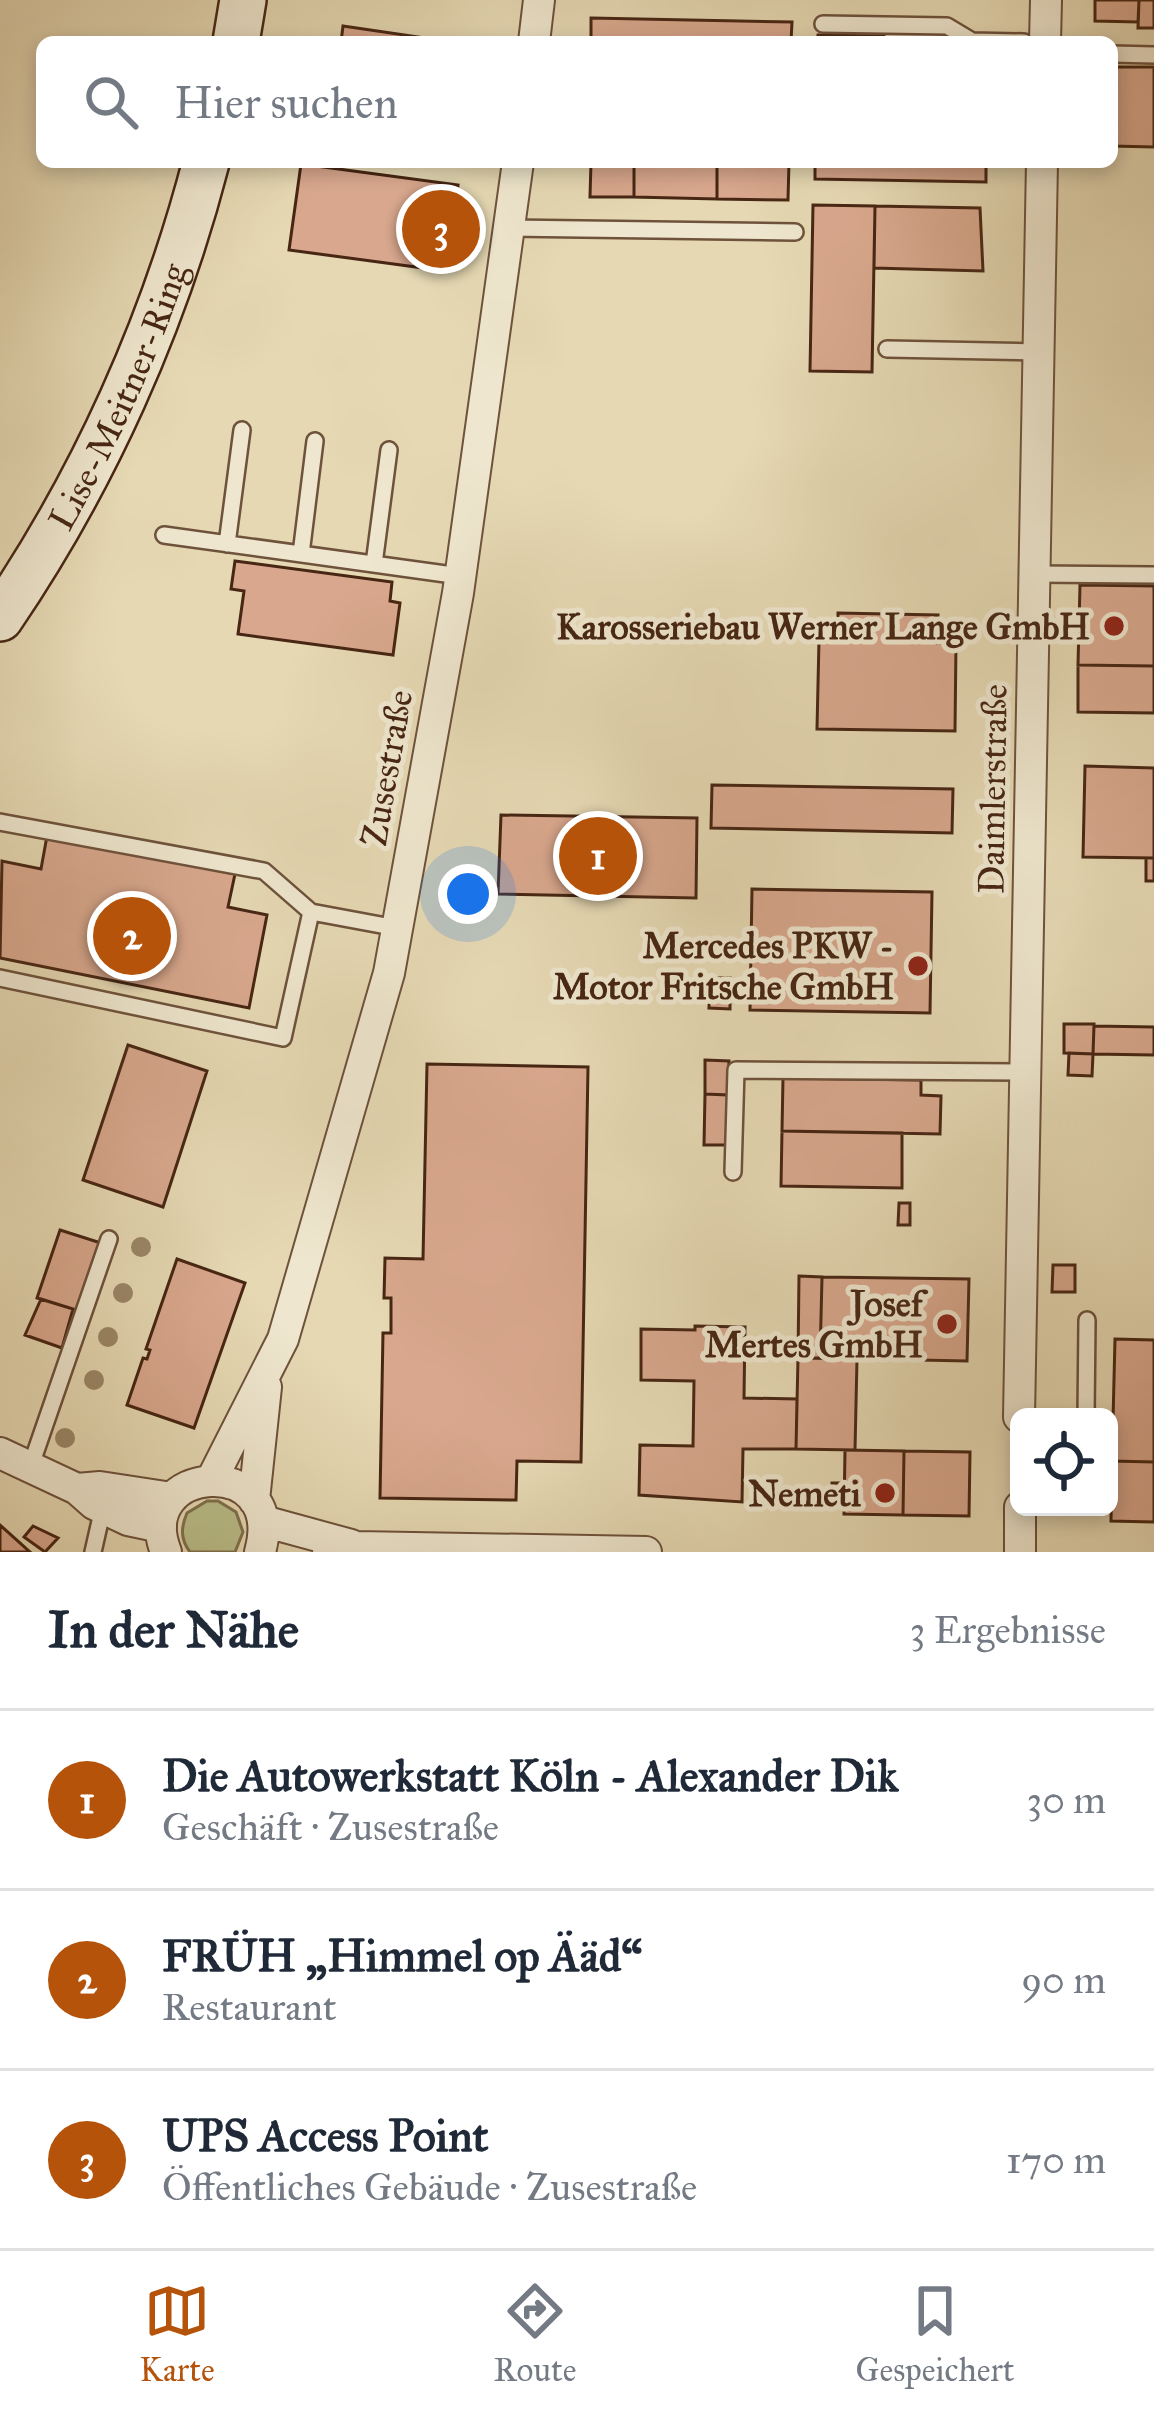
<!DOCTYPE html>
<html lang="de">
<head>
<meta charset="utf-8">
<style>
  body { margin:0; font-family:"IM FELL Great Primer",serif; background:#f2f2f3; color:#1f2937 }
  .controls { position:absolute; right:36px; bottom:36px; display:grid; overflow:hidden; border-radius:18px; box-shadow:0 6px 18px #0003 }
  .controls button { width:108px; height:108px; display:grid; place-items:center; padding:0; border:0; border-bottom:3px solid #e0e1e3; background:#fff; color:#1f2937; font:60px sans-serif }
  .you { position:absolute; left:468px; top:894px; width:42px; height:42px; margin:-30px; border:9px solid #fff; border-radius:50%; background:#1a73e8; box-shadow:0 0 0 18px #1a73e833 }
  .badge { display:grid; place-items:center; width:78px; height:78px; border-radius:50%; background:#b45309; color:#fff; font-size:39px; font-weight:700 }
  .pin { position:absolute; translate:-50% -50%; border:6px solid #fff; box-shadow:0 3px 12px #0006 }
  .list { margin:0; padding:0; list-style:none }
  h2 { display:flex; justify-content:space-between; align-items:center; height:156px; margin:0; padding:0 48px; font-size:51px }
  h2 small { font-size:39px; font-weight:400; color:#747a83 }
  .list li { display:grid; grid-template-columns:78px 1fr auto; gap:36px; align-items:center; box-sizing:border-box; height:180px; padding:0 48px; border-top:3px solid #e0e1e3 }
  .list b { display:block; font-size:45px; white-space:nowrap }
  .list p { margin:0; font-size:39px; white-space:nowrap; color:#747a83 }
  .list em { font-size:39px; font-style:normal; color:#747a83 }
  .icon { flex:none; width:66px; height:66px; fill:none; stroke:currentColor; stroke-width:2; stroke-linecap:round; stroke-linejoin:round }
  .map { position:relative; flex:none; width:1154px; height:1552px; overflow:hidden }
  .search { position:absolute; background:#fff; box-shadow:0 6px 18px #0003; left:36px; right:36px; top:36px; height:132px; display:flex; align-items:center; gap:30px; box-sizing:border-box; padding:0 42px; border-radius:18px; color:#747a83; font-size:45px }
  .sheet { height:696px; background:#fff }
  nav { display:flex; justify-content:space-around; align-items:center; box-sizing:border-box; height:168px; border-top:3px solid #e0e1e3; background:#fff; font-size:33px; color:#747a83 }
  nav a { display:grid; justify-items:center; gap:6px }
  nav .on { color:#b45309 }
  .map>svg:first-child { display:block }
  .green { fill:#b9bd89; stroke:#80724e; stroke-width:3 }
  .building { fill:#d8a78d; stroke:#472613; stroke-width:3 }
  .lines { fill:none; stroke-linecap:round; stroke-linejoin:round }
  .service-casing { stroke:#6e523b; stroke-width:20 }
  .minor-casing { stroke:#6e523b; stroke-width:34 }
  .secondary-casing { stroke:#472613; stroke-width:50 }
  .service { stroke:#eee6ce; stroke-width:15 }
  .minor { stroke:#eee6ce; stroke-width:30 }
  .secondary { stroke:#eee6ce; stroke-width:45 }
  .tree { fill:#9b8768 }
  .poi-dot { fill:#8f2418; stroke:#eee6ce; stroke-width:4.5 }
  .labels { text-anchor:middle; stroke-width:10; stroke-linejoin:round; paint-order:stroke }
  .street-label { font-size:36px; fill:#472613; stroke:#eee6ce }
  .poi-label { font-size:36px; font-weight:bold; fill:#472613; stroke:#eee6ce; text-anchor:end }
</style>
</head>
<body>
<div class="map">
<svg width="1154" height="1552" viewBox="0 0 1154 1552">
  <rect width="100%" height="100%" fill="#e5d8b3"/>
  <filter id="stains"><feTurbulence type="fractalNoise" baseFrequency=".00167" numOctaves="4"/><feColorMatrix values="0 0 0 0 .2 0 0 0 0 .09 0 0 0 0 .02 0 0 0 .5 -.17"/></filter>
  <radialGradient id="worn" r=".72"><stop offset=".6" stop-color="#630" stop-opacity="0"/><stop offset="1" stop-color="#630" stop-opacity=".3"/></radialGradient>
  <path class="green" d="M207 1501H218L236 1512 243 1532 235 1552H190C180 1539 181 1527 187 1513Z"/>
  <path class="building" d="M1095 0H1139L1138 22 1095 21Z
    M1139 0H1154V28H1138Z
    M591 18 792 22 791 42H591Z
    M343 26 432 39V42H341Z
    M818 35 884 36V42H817Z
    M1112 67H1154V147L1112 146Z
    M591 162H634V197H590Z
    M634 162H717V199L634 197Z
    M717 162H789L788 200 717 199Z
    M815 162H986V182L815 179Z
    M301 164 458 185 446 271 289 250Z
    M813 205 875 206 872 372 810 371Z
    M875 206 980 208 983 271 874 268Z
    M235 561 392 582 390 601 400 603 393 655 238 634 244 591 231 589Z
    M1080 585 1154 586V666L1078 665Z
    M838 613 938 615 937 643H956L955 731 817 729 819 640 838 641Z
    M1078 665 1154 666V713L1078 712Z
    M1085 766 1154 768V858L1083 857Z
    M712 785 953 789 952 833 711 828Z
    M501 815 697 818 696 898 498 894Z
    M47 836 235 874 228 907 267 915 249 1008 0 958 2 861 41 869Z
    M1146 858H1154V881H1146Z
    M752 889 932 892 930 1013 750 1010Z
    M710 978H730V1009L709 1008Z
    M1064 1024H1094L1093 1054 1064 1053Z
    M1094 1026 1154 1027V1055L1093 1054Z
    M128 1045 207 1071 163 1207 83 1180Z
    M1069 1053 1093 1054 1092 1076 1068 1075Z
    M705 1060 729 1061 728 1095 705 1094Z
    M427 1064 588 1067 581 1462 517 1461 516 1500 380 1498 383 1333H391V1298H384L385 1258 423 1259Z
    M783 1078 921 1080V1095L941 1096 940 1134 782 1131Z
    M705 1094 728 1095 727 1145H704Z
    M782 1131 902 1133V1188L781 1186Z
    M899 1203H910V1225H898Z
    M60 1230 101 1243 79 1311 37 1298Z
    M177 1259 245 1283 194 1428 127 1405 143 1358 147 1359 150 1350 146 1349Z
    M1053 1265H1075V1292H1052Z
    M799 1276 822 1277 820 1358H798Z
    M822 1277 969 1279 967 1361 820 1358Z
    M41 1299 73 1309 62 1348 25 1335Z
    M695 1326 745 1327 744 1398 797 1399 796 1449H743L742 1502 639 1495 640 1445 693 1446 694 1381 641 1380V1329L695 1330Z
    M1115 1339 1154 1340V1462L1112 1461Z
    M798 1358 857 1359 855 1450 796 1449Z
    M845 1450 904 1451 903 1515 844 1514Z
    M904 1451 970 1452 969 1516 903 1515Z
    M1112 1461 1154 1462V1522L1111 1521Z
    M832 1483H844V1506H832Z
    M0 1525 30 1552H0Z
    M33 1526 58 1538 45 1552 24 1537Z"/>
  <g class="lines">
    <defs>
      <path id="service" d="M823 24 947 26 972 41 1024 42
        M1112 54 1154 55
        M509 228 795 232
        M887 349 1039 352
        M164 535 460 576
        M227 544 242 430
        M301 554 315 441
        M374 564 389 450
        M1035 574 1154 575
        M0 822 264 871 311 912 397 928
        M0 978 283 1038 311 912
        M733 1172 736 1070 1026 1072
        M1086 1417 1087 1320
        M30 1468 109 1239
        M93 1552 103 1508"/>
      <path id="minor" d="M534 42 539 0
        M1045 42 1046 0
        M1019 1417 1042 162
        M0 1453 77 1489 94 1504 128 1520 161 1527
        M212 1479 283 1339 389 973 458 593 518 162
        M77 1489 100 1487 172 1498
        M254 1500 266 1387
        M1020 1507V1552
        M263 1521 351 1545
        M166 1552C131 1464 288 1451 260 1552
        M328 1552 357 1547 646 1552"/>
      <g id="secondary">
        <path d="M236 42 243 0"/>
        <path id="s1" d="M0 618C94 480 164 324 206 162"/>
      </g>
    </defs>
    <use href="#service" class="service-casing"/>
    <use href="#minor" class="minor-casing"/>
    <use href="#secondary" class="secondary-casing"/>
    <use href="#service" class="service"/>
    <use href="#minor" class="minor"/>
    <use href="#secondary" class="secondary"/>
  </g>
  <g class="tree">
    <circle cx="141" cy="1247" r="10"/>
    <circle cx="123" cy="1293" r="10"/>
    <circle cx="108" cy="1337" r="10"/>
    <circle cx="94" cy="1380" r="10"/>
    <circle cx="65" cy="1438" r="10"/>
  </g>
  <g class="poi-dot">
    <circle cx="1114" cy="626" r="12"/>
    <circle cx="918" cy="966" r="12"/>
    <circle cx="947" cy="1324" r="12"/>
    <circle cx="885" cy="1493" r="12"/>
  </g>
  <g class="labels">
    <g class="street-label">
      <text dy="13" stroke="none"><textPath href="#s1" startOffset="252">Lise-Meitner-Ring</textPath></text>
      <text transform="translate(386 768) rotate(-80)" y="13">Zusestraße</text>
      <text transform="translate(992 789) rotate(-89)" y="13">Daimlerstraße</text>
    </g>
    <g class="poi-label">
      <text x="1090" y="639">Karosseriebau Werner Lange GmbH</text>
      <text x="894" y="958">Mercedes PKW -<tspan x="894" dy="41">Motor Fritsche GmbH</tspan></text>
      <text x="923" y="1316">Josef<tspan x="923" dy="41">Mertes GmbH</tspan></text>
      <text x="861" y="1506">Nemeti</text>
    </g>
  </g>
  <rect width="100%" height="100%" filter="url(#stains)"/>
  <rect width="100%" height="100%" fill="url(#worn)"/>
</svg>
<div class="controls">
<button><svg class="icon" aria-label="locate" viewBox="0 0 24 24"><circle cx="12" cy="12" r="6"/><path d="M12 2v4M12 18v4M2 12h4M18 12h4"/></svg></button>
</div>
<div class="you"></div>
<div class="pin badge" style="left:598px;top:856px">1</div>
<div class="pin badge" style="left:132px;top:936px">2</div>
<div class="pin badge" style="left:441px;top:229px">3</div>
<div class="search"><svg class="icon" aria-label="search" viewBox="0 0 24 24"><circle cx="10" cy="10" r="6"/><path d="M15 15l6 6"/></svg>Hier suchen</div>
</div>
<section class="sheet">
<h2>In der Nähe<small>3 Ergebnisse</small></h2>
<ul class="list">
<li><span class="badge">1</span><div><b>Die Autowerkstatt Köln - Alexander Dik</b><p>Geschäft · Zusestraße</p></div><em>30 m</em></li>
<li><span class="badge">2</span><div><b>FRÜH „Himmel op Ääd“</b><p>Restaurant</p></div><em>90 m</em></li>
<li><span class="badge">3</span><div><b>UPS Access Point</b><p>Öffentliches Gebäude · Zusestraße</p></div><em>170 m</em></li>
</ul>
</section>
<nav>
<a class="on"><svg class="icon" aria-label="map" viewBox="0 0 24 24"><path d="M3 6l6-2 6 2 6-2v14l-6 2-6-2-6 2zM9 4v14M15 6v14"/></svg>Karte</a>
<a><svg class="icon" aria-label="directions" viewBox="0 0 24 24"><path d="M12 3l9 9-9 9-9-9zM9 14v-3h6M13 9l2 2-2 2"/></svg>Route</a>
<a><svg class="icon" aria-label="saved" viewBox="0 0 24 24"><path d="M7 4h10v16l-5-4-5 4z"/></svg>Gespeichert</a>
</nav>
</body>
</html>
